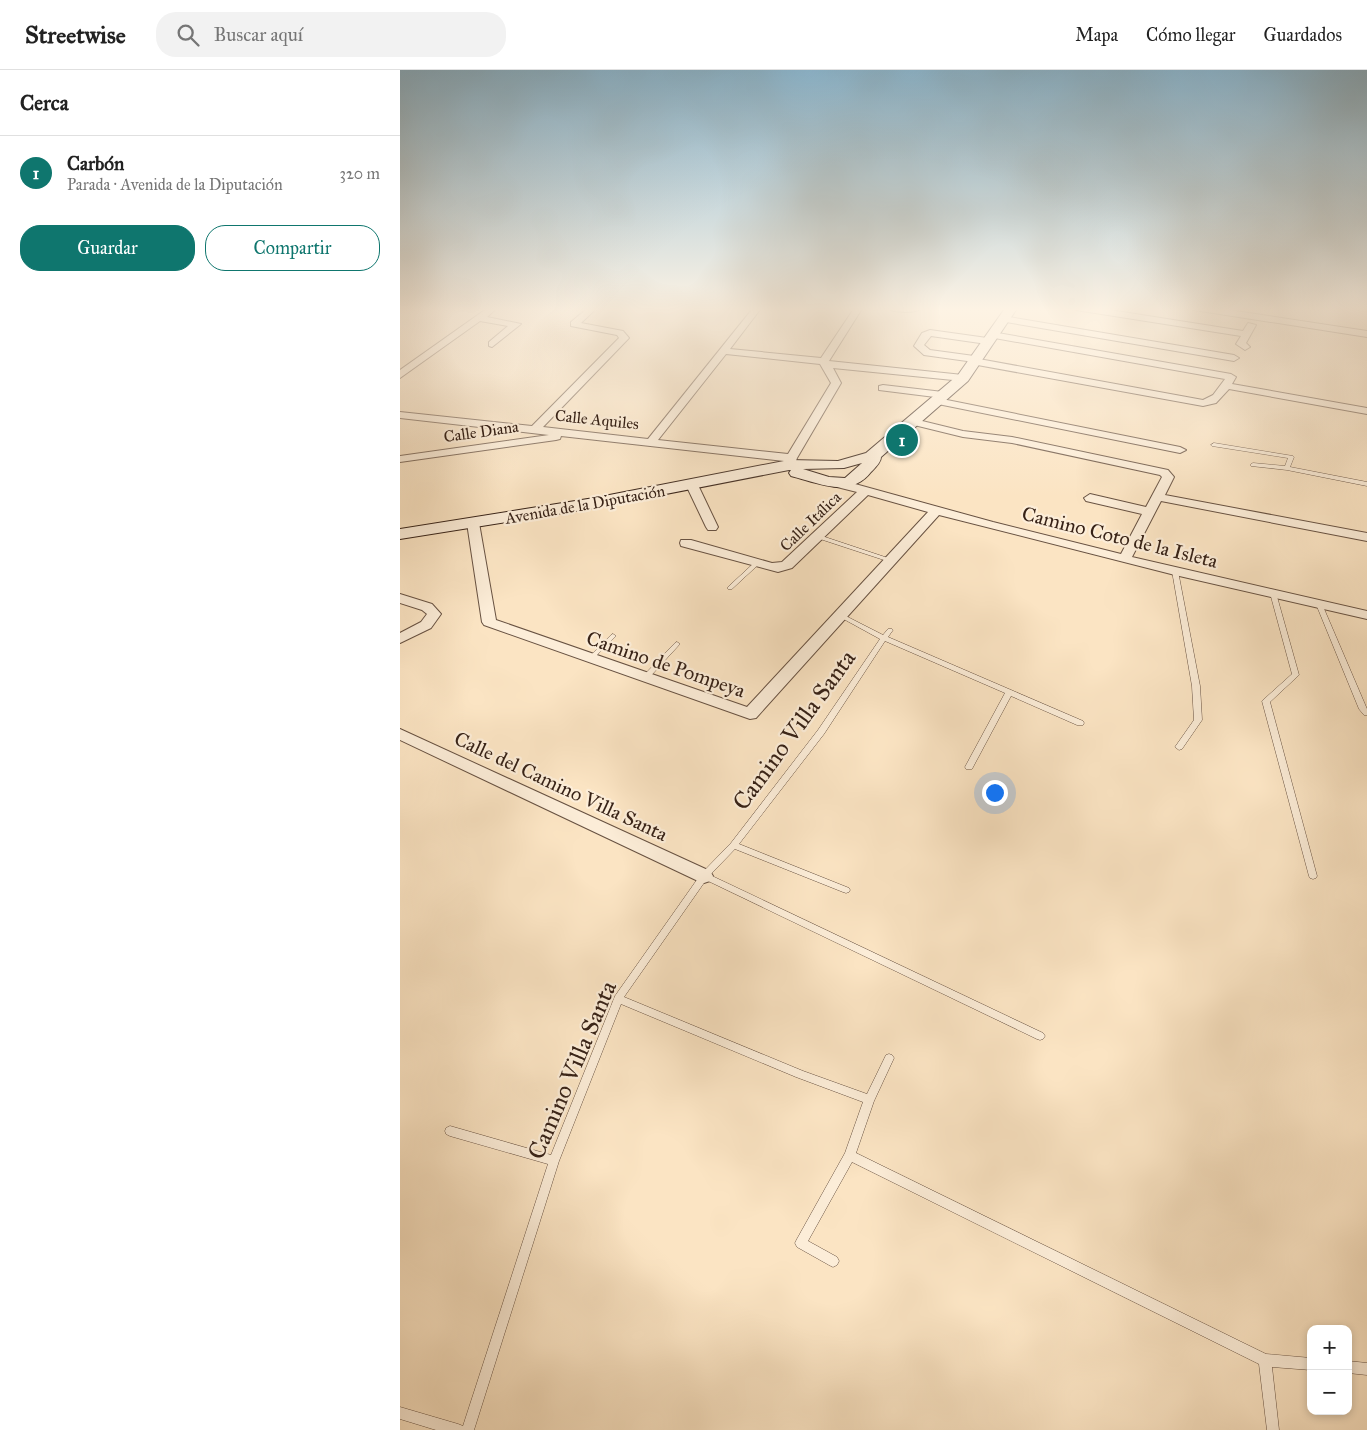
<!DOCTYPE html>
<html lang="es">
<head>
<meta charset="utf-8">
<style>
  body { margin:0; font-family:"IM FELL Great Primer",serif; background:#f2f2f2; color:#222 }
  .controls { position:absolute; right:15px; bottom:15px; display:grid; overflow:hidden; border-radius:10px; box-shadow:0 2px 8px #0003 }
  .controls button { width:45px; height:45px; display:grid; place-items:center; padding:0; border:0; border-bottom:1px solid #e0e0e0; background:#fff; color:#222; font:25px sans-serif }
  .you { position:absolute; left:594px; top:722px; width:18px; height:18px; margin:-12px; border:4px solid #fff; border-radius:50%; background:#1a73e8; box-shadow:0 0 0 8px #1a73e833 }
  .badge { display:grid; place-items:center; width:32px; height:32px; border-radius:50%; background:#0f766e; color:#fff; font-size:16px; font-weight:700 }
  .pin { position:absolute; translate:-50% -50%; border:2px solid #fff; box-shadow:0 1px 5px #0006 }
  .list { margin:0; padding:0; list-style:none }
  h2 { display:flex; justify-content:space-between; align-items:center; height:65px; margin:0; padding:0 20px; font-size:21px }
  h2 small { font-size:16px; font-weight:400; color:#767676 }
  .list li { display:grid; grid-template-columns:32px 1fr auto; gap:15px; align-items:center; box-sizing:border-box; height:75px; padding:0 20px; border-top:1px solid #e0e0e0 }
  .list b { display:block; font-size:19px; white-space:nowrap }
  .list p { margin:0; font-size:16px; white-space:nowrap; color:#767676 }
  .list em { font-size:16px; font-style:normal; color:#767676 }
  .actions { display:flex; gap:10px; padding:15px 20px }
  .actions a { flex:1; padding:11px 0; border:1px solid #0f766e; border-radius:20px; text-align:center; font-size:18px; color:#0f766e }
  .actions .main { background:#0f766e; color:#fff }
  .icon { flex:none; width:28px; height:28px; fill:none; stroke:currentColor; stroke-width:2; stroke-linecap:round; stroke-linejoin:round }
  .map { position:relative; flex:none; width:967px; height:1360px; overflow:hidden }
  header { display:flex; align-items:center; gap:30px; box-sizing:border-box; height:70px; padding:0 25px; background:#fff; border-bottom:1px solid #e0e0e0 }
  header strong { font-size:24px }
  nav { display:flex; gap:28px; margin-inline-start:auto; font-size:18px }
  .search { width:350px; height:45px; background:#f2f2f2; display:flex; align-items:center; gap:12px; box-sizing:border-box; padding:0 18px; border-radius:20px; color:#767676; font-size:19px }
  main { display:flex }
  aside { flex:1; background:#fff }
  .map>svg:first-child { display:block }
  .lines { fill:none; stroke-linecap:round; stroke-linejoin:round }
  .lane-casing { stroke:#685242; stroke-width:1 }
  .street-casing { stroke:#685242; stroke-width:2 }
  .secondary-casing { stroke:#372217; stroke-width:2 }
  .lane { fill:#fcedd8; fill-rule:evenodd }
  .street { fill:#fcedd8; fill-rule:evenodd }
  .secondary { fill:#fcedd8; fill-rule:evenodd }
  .labels { text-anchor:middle; stroke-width:4.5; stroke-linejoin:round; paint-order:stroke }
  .far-street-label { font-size:16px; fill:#372217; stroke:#fcedd8 }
  .street-label { font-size:20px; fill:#372217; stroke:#fcedd8 }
  .near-street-label { font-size:24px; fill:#372217; stroke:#fcedd8 }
</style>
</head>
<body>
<header>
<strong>Streetwise</strong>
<div class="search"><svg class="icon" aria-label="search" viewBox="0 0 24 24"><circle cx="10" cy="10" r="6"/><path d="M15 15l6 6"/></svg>Buscar aquí</div>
<nav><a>Mapa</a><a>Cómo llegar</a><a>Guardados</a></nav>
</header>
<main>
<aside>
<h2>Cerca<small></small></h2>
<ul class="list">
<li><span class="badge">1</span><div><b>Carbón</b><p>Parada · Avenida de la Diputación</p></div><em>320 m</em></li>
</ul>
<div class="actions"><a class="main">Guardar</a><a>Compartir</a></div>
</aside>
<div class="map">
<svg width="967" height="1360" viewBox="0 0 967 1360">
  <rect width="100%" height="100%" fill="#fbe4c3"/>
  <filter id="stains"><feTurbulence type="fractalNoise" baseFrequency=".004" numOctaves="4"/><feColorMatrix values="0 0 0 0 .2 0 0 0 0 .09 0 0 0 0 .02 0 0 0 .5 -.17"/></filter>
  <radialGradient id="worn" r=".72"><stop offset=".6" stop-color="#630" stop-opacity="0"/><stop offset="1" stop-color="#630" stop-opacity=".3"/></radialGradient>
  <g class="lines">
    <defs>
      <path id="lane" d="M814 373 893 386 894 387 890 397 967 412V416L887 400 851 396V394L853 393 885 396 888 388 812 376 811 375Z
        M416 464 491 489 492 490 489 492 487 491 414 467V465Z
        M357 491 359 492V494L332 519H328V517L355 492Z
        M775 499 778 501 800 616 802 650 782 679 779 680 775 677 794 650 792 616 772 501Z
        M873 521 876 523 899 605 870 632 917 806 916 808 913 809 910 808 909 806 862 631 892 604 870 523Z
        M919 532 922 534 967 639V645H964L959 639 916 534Z
        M440 543 483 565 488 559H492L493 560 488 567 683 651 684 653 683 655H677L611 626 572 699H566L565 697 605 623 485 571 424 664 339 774 449 818 450 820 449 822 446 823 443 822 335 779 310 805 643 963 645 966 643 969 640 970 637 969 306 810 224 927 403 1001 467 1024 486 985 489 984 492 985 494 988 474 1031 456 1083 866 1284 911 1288V1300L872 1297 879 1360H867L859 1294 452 1092 408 1171 437 1187 439 1191 437 1195 433 1197 429 1195 397 1177 395 1173 397 1169 445 1083 463 1032 396 1007 221 934 159 1091 74 1360H36L0 1349V1337L58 1354 63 1356 148 1094 50 1066 46 1064 45 1061 46 1058 50 1056 151 1085 215 926 301 804 331 773 418 660 480 569 438 546 437 545 438 544Z
        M213 564 216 566 192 590H188L187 589 211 565Z
        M277 572 280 574 279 575 247 610H243L242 608 243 606 275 573Z
        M948 1291 967 1293V1305L948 1303Z"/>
      <path id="street" d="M89 237H98L87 247 121 254 92 277 89 276V272L108 256 80 251 0 308V300Z
        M189 237H198L181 253 223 261 229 268 143 357 248 369 354 237H362L330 279 421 288 455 237H463L429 291 563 305 568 308 563 311 433 298 441 313 397 388 396 391 401 397 395 400 391 399 384 391 161 366 160 369 156 370 0 392V386L149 365 0 348V342L132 356 219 268 217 265 171 256V252ZM326 284 420 294 431 313 388 384 258 370Z
        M485 237H517L520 239C514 244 490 242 485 237Z
        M672 237H691L843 261 848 253 856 255 846 273 850 277 845 280 836 274 841 266 676 240Z
        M790 237H809L967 261V267L794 240Z
        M603 246 834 285 839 288 834 291 600 251V247Z
        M530 260 587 268 592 271 587 274 531 266 524 275 530 280 574 286 579 289 803 330 813 325 825 309 589 267V263L592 262 831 304 836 307 832 314 967 338V344L829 319 816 333 803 336 572 294 567 291 524 285 514 276 522 263Z
        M483 315 543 322 548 325 543 328 479 320V316Z
        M537 328 780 377 786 380 780 383 533 333V329Z
        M514 349 563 361 612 367 768 400 774 407 765 425 967 463V471L761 431 732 487 967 541V549L775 505 539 445 356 648 350 649 84 555 82 552 67 453 73 449 79 453 96 550 347 637 528 442 468 425 392 498 378 502 281 476 280 473 281 470H291L372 493 382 492 457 422 433 416 431 413 437 409 593 452 721 484 742 444 686 431 684 428 690 424 746 437 762 407 760 405 612 373 563 367 510 354V350Z
        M292 411 298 415 318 457 316 460H308L306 457 286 415Z
        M0 524 32 534 41 544 31 558 0 573V563L21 552 27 544 22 540 0 533Z
        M0 659 310 801 313 806 310 811 304 813 298 811 0 670Z"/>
      <path id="secondary" d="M606 237H618L568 311 481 387C481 392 475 398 471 402 450 429 419 413 391 406L389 403 391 400H389L194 438 0 469V459L194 428 389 390 438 391 466 383 558 305ZM462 393 445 408 429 407 403 399 444 398Z"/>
    </defs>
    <use href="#lane" class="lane-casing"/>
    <use href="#street" class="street-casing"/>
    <use href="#secondary" class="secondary-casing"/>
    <use href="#lane" class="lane"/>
    <use href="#street" class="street"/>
    <use href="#secondary" class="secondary"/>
  </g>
  <linearGradient id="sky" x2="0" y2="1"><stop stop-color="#8bb8d2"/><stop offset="0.56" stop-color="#fdf3e4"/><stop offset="1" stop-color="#fdf3e4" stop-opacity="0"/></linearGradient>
  <rect width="967" height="427" fill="url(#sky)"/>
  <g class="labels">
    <g class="far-street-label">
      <text transform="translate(197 349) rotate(6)" y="6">Calle Aquiles</text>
      <text transform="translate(81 361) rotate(-8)" y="6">Calle Diana</text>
      <text transform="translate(185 434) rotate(-10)" y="6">Avenida de la Diputación</text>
      <text transform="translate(410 451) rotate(-44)" y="6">Calle Itálica</text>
    </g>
    <g class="street-label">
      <text transform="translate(720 467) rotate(14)" y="7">Camino Coto de la Isleta</text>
      <text transform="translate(266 594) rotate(19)" y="7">Camino de Pompeya</text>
      <text transform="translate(161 716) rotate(25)" y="7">Calle del Camino Villa Santa</text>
    </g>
    <g class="near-street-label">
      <text transform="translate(394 660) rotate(-54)" y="8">Camino Villa Santa</text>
      <text transform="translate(172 1000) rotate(-67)" y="8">Camino Villa Santa</text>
    </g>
  </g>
  <rect width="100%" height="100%" filter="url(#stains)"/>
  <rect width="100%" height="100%" fill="url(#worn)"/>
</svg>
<div class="controls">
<button>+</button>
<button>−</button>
</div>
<div class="you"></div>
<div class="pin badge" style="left:502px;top:370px">1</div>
</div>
</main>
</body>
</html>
